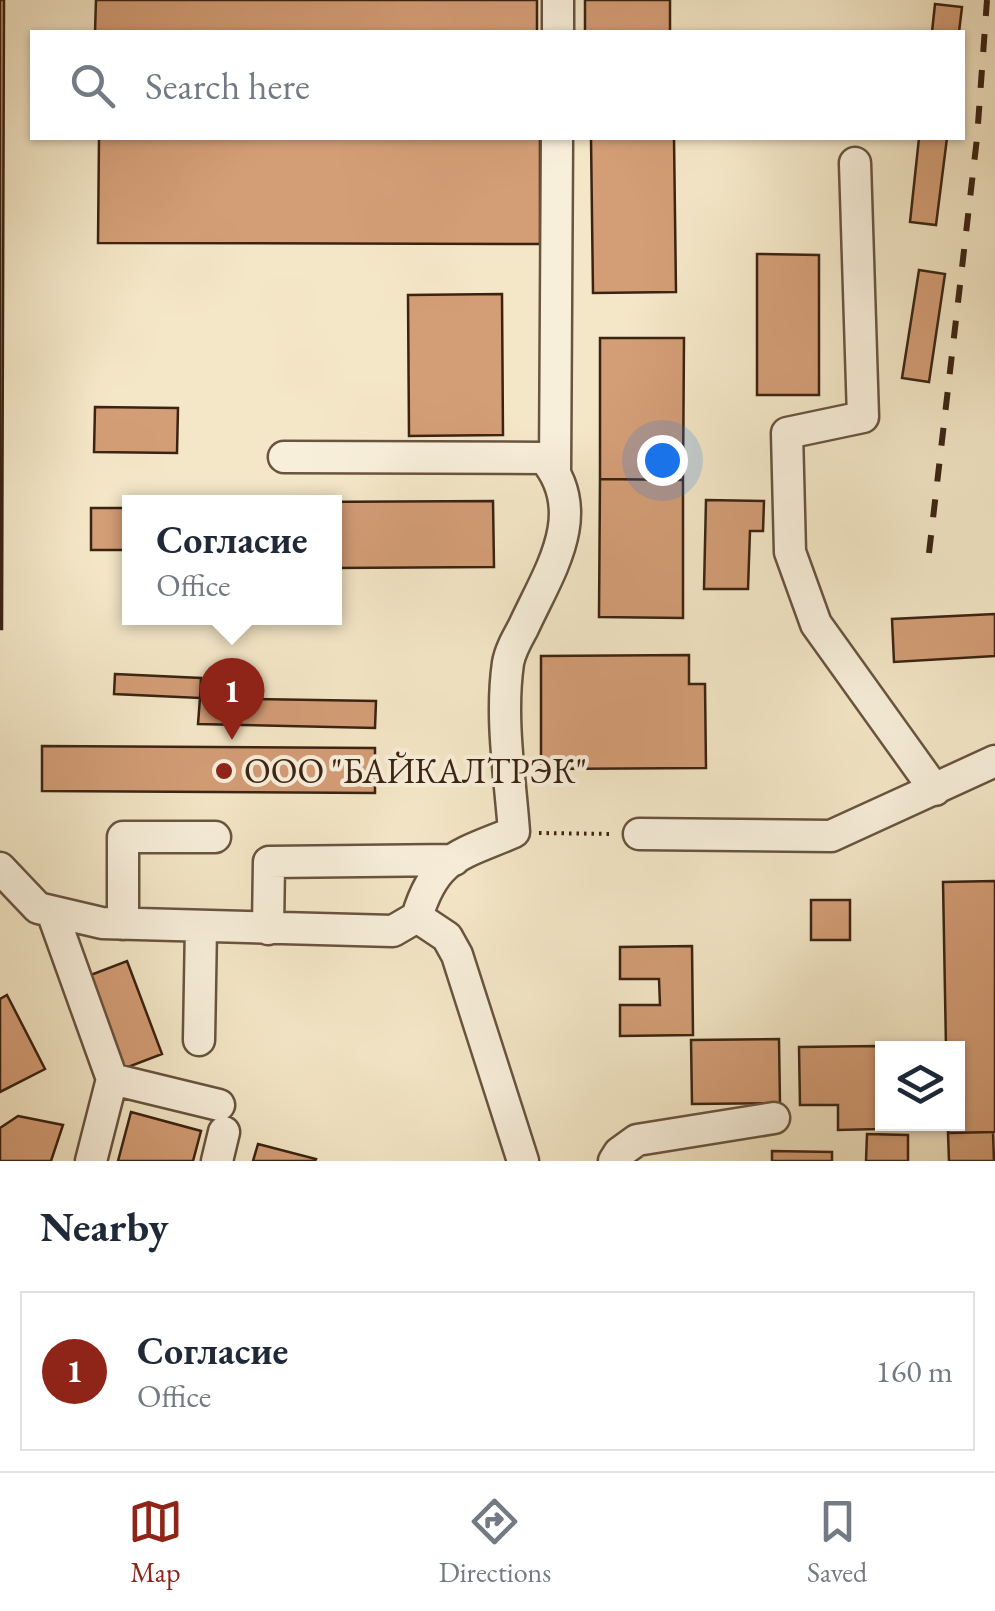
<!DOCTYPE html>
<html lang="en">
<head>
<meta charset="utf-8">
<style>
  body { margin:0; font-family:"EB Garamond",serif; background:#f2f2f3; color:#1f2937 }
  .controls { position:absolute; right:30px; bottom:30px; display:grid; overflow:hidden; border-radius:0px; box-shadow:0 2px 8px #0004 }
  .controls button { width:90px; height:90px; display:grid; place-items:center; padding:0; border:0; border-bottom:2px solid #e0e1e3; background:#fff; color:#1f2937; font:50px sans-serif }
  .you { position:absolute; left:662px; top:460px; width:35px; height:35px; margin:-25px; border:8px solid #fff; border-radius:50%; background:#1a73e8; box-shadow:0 0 0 15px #1a73e833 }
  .badge { display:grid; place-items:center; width:65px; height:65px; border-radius:50%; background:#8f2418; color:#fff; font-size:32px; font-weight:700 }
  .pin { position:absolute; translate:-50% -82px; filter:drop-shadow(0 2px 5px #0008) }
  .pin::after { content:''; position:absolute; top:52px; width:35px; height:30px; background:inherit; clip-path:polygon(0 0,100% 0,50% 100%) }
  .popup { position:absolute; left:122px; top:495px; width:220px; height:130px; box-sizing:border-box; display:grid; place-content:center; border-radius:0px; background:#fff; filter:drop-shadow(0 2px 8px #0005); font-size:32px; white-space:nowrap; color:#747a83 }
  .popup b { font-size:38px; color:#1f2937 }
  .popup::after { content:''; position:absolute; left:50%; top:100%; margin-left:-20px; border:20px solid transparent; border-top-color:#fff }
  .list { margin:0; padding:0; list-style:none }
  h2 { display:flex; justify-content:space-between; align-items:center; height:130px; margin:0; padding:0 40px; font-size:42px }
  h2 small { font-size:32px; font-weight:400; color:#747a83 }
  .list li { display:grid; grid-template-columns:65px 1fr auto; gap:30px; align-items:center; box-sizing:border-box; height:160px; margin:0 20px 20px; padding:0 20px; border:2px solid #e0e1e3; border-radius:0px }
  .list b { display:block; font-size:38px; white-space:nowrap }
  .list p { margin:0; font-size:32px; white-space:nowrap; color:#747a83 }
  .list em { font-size:32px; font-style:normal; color:#747a83 }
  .icon { flex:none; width:55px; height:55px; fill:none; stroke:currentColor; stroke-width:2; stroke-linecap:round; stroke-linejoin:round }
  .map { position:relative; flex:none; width:995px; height:1161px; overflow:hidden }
  .search { position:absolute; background:#fff; box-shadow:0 2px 8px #0004; left:30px; right:30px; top:30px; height:110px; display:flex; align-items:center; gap:25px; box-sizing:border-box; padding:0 35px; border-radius:0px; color:#747a83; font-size:38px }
  .sheet { height:310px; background:#fff }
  nav { display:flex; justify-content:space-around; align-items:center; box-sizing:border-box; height:140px; border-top:2px solid #e0e1e3; background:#fff; font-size:28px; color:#747a83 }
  nav a { display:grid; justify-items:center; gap:5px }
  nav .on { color:#8f2418 }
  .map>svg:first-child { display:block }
  .building { fill:#d39d76; stroke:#3a2312; stroke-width:2.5 }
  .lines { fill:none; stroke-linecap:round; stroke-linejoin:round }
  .minor-casing { stroke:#68543f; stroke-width:35 }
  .path { stroke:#3a2312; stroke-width:4; stroke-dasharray:2.5 5; stroke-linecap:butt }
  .minor { stroke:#f8efdb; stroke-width:30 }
  .rail { stroke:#3a2312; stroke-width:6; stroke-dasharray:18 18; stroke-linecap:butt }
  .poi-dot { fill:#8f2418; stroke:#f8efdb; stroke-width:4 }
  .labels { text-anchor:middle; stroke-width:8; stroke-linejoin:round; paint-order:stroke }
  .poi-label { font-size:35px; fill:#3a2312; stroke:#f8efdb; text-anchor:start }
</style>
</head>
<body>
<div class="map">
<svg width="995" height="1161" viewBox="0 0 995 1161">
  <rect width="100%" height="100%" fill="#f4e7c7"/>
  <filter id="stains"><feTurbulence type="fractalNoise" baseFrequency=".002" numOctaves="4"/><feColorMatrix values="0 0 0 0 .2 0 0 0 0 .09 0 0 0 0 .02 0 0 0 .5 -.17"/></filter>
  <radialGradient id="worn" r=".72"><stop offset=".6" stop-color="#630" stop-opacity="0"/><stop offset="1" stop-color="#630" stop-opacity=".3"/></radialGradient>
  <path class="building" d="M0 0H4L2 629H0Z
    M96 0H537V32H95Z
    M585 0H670V32H585Z
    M935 4 962 7 959 32H932Z
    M99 138H540V244L98 243Z
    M591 138H674L676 292 593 293Z
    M919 138H947L936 225 910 222Z
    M757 254 819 255V395H757Z
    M919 270 945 274 929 382 902 378Z
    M502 294 503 435 409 436 408 295Z
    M600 338H684L683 480 600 479Z
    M95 407 178 408 177 453 94 452Z
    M600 479 683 480V618L599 617Z
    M706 500 764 501 763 531H750L748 589H704Z
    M493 501 494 567 334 568V502H302Z
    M91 508H130V550H91Z
    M995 614V656L894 662 892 619Z
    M689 655V684H705L706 768 541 769V656Z
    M115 674 201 678 200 698 114 694Z
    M200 698 376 701 375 728 198 724Z
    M42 746 375 748V793L42 791Z
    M995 881V1132L948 1133V1124H958V1048H946L943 882Z
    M811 900H850V940H811Z
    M692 946 693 1035 620 1036V1005H660L659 979H620V947Z
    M127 961 162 1054 123 1069 88 976Z
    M7 995 45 1069 0 1092V999Z
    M779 1039 780 1103 692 1104 691 1040Z
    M877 1046 878 1129 838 1130V1105H800L799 1047Z
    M131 1112 201 1131 193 1161H118Z
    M18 1116 63 1125 51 1161H0V1128Z
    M993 1132 994 1161H949L948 1133Z
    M867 1134 908 1135V1161H866Z
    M258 1144 316 1159 315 1161H253Z
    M772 1151 832 1152V1161H772Z"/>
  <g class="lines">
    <defs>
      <path id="minor" d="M558 32V0
        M855 163 863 417 787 433 790 552 816 624 935 790
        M555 472 557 138
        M639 834 831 836 995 761
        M0 868 38 908 102 923 393 931 417 917C435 856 460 855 514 832 510 777 500 718 508 663 510 651 517 639 523 628 548 573 591 513 544 458L284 457
        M52 912 112 1079 91 1161
        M417 917 447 937 457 955 523 1161
        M123 924V837H215
        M268 929 269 862 454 860
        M199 1040 201 926
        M112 1079 219 1105
        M217 1161 224 1132
        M614 1161 619 1153 637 1140 774 1118"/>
    </defs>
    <use href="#minor" class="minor-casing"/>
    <path class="path" d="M539 833 614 834"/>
    <use href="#minor" class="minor"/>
    <path class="rail" d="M929 553 977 138 987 0"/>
  </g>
  <circle class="poi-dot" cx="224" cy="771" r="10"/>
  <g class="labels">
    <g class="poi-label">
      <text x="244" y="783">ООО "БАЙКАЛТРЭК"</text>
    </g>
  </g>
  <rect width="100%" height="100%" filter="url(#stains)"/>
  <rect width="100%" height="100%" fill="url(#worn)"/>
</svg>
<div class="controls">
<button><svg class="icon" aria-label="layers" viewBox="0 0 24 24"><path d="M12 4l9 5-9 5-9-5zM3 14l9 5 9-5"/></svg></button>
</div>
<div class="you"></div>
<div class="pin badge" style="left:232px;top:740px">1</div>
<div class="popup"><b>Согласие</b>Office</div>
<div class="search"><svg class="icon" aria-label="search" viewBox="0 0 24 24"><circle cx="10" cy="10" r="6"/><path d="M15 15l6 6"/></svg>Search here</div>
</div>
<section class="sheet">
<h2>Nearby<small></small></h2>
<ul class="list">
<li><span class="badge">1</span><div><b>Согласие</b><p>Office</p></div><em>160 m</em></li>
</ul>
</section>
<nav>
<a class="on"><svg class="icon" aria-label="map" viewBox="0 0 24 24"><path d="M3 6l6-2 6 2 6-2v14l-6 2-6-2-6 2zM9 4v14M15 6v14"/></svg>Map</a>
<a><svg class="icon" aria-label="directions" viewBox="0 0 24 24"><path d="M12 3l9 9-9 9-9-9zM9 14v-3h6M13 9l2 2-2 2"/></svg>Directions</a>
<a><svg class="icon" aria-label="saved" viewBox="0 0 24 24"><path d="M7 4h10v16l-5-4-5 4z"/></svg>Saved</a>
</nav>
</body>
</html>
